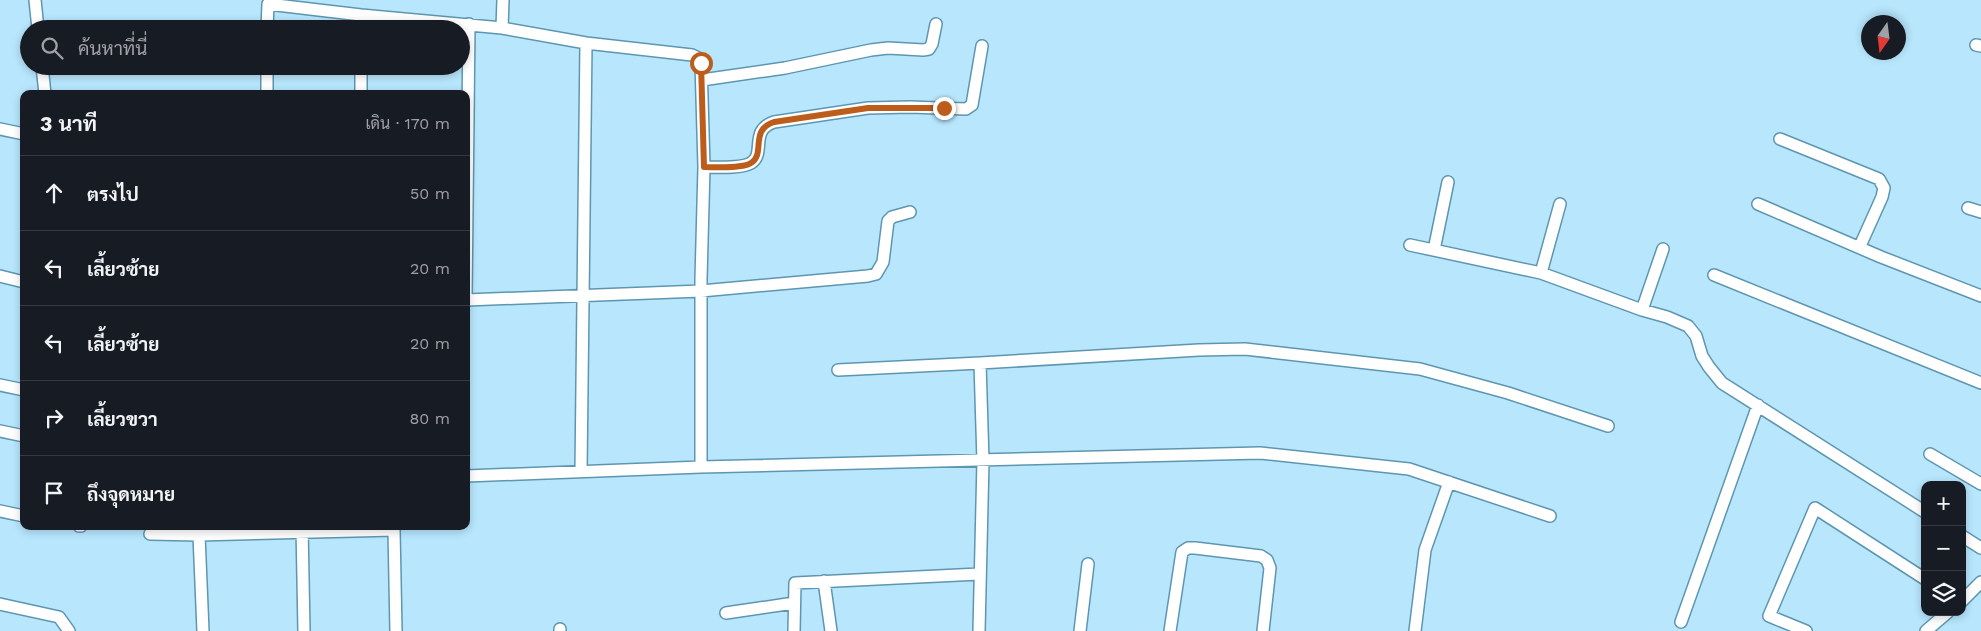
<!DOCTYPE html>
<html lang="th">
<head>
<meta charset="utf-8">
<style>
  body { margin:0; font-family:"Work Sans",Sarabun,sans-serif; background:#20242c; color:#f1f3f6 }
  .controls { position:absolute; right:15px; bottom:15px; display:grid; overflow:hidden; border-radius:10px; box-shadow:0 2px 8px #0003 }
  .controls button { width:45px; height:45px; display:grid; place-items:center; padding:0; border:0; border-bottom:1px solid #363941; background:#171b24; color:#f1f3f6; font:25px sans-serif }
  .compass { position:absolute; left:1861px; top:15px; width:45px; height:45px; border-radius:50%; background:#171b24; box-shadow:0 2px 8px #0003; rotate:194deg }
  .stop { position:absolute; width:15px; height:15px; margin:-11px; border:4px solid #bd5d1b; border-radius:50%; background:#fff }
  .stop.end { background:#bd5d1b; border-color:#fff; box-shadow:0 1px 5px #0008 }
  .list { margin:0; padding:0; list-style:none }
  h2 { display:flex; justify-content:space-between; align-items:center; height:65px; margin:0; padding:0 20px; font-size:21px }
  h2 small { font-size:16px; font-weight:400; color:#9ea1a6 }
  .list li { display:grid; grid-template-columns:32px 1fr auto; gap:15px; align-items:center; box-sizing:border-box; height:75px; padding:0 20px; border-top:1px solid #363941 }
  .list b { display:block; font-size:19px; white-space:nowrap }
  .list em { font-size:16px; font-style:normal; color:#9ea1a6 }
  .icon { flex:none; width:28px; height:28px; fill:none; stroke:currentColor; stroke-width:2; stroke-linecap:round; stroke-linejoin:round }
  .map { position:relative; flex:none; width:1981px; height:631px; overflow:hidden }
  .search { position:absolute; background:#171b24; box-shadow:0 2px 8px #0003; left:20px; top:20px; width:450px; height:55px; display:flex; align-items:center; gap:12px; box-sizing:border-box; padding:0 18px; border-radius:28px; color:#9ea1a6; font-size:19px }
  .panel { position:absolute; background:#171b24; box-shadow:0 2px 8px #0003; left:20px; top:90px; width:450px; height:440px; border-radius:10px }
  .map>svg:first-child { display:block }
  .lines { fill:none; stroke-linecap:round; stroke-linejoin:round }
  .street-casing { stroke:#5d96b1; stroke-width:14 }
  .street { stroke:#fff; stroke-width:11 }
  .route { stroke:#bd5d1b; stroke-width:6 }
</style>
</head>
<body>
<div class="map">
<svg width="1981" height="631" viewBox="0 0 1981 631">
  <rect width="100%" height="100%" fill="#b7e6fd"/>
  <g class="lines">
    <defs>
      <path id="street" d="M35 0 38 29
        M502 28 586 43 692 55 698 58 701 63 704 167 701 279V467
        M267 29 268 4 361 15 502 28 503 0
        M361 29V15
        M1976 45 1981 46
        M42 66 45 94
        M702 80 785 68 871 50 888 48 923 50 929 49 932 44 936 24
        M267 94V66
        M361 94V66
        M0 129 24 134
        M1780 139 1879 179 1884 188 1882 197 1860 246
        M704 167C715 167 741 169 751 163 766 154 749 130 774 122L868 108 910 107 966 109 972 105 973 99 982 46
        M1758 204 1881 257 1981 296
        M1968 208 1981 212
        M1410 245 1541 273 1642 310 1667 317 1688 326 1696 336 1702 356 1709 367 1722 383 1925 512
        M1434 250 1448 182
        M1541 273 1560 204
        M1714 275 1981 383
        M0 276 24 282
        M466 298 469 24
        M466 300 701 291 868 276 876 274 883 262 888 221 892 217 910 212
        M1642 310 1663 249
        M838 370 980 363 1199 350 1245 349 1420 369 1508 393 1608 426
        M0 385 24 390
        M0 431 24 436
        M1930 454 1981 484
        M581 471 586 43
        M466 476 701 467 1260 453 1409 469 1550 516
        M0 511 24 516
        M79 526H81
        M302 526 304 631
        M150 534 199 535 394 530 396 631
        M199 535 203 631
        M1962 536 1981 548
        M824 581 831 631
        M1962 601 1981 582
        M0 604 59 617 69 631
        M726 613 794 603
        M1681 622 1758 405
        M560 631V629
        M794 631 795 583 979 574
        M979 631 983 461 980 363
        M1080 631 1088 564
        M1170 631 1182 552 1188 548H1195L1261 556 1267 560 1270 568 1263 631
        M1415 631 1425 550 1449 482
        M1806 631 1769 616 1815 508 1925 579
        M1926 631 1948 612"/>
    </defs>
    <use href="#street" class="street-casing"/>
    <use href="#street" class="street"/>
  </g>
  <g class="lines">
    <path class="route" d="M701 63 704 167C716 167 741 169 751 163 766 154 749 130 774 122L868 108H944"/>
  </g>
</svg>
<div class="controls">
<button>+</button>
<button>−</button>
<button><svg class="icon" aria-label="layers" viewBox="0 0 24 24"><path d="M12 4l9 5-9 5-9-5zM3 14l9 5 9-5"/></svg></button>
</div>
<svg class="compass" viewBox="-18 -18 36 36"><path d="M0-13l5 13h-10z" fill="#e53935"/><path d="M0 13l5-13h-10z" fill="#9ea1a6"/></svg>
<div class="stop" style="left:701px;top:63px"></div>
<div class="stop end" style="left:944px;top:108px"></div>
<div class="search"><svg class="icon" aria-label="search" viewBox="0 0 24 24"><circle cx="10" cy="10" r="6"/><path d="M15 15l6 6"/></svg>ค้นหาที่นี่</div>
<section class="panel">
<h2>3 นาที<small>เดิน · 170 m</small></h2>
<ul class="list">
<li><svg class="icon" aria-label="ahead" viewBox="0 0 24 24"><path d="M12 20V5M6 11l6-6 6 6"/></svg><div><b>ตรงไป</b></div><em>50 m</em></li>
<li><svg class="icon" aria-label="left" viewBox="0 0 24 24"><path d="M17 20v-9H6M10 6l-5 5 5 5"/></svg><div><b>เลี้ยวซ้าย</b></div><em>20 m</em></li>
<li><svg class="icon" aria-label="left" viewBox="0 0 24 24"><path d="M17 20v-9H6M10 6l-5 5 5 5"/></svg><div><b>เลี้ยวซ้าย</b></div><em>20 m</em></li>
<li><svg class="icon" aria-label="right" viewBox="0 0 24 24"><path d="M7 20v-9h11M14 6l5 5-5 5"/></svg><div><b>เลี้ยวขวา</b></div><em>80 m</em></li>
<li><svg class="icon" aria-label="arrive" viewBox="0 0 24 24"><path d="M6 21V4h12l-3 4 3 4H6"/></svg><div><b>ถึงจุดหมาย</b></div></li>
</ul>
</section>
</div>
</body>
</html>
